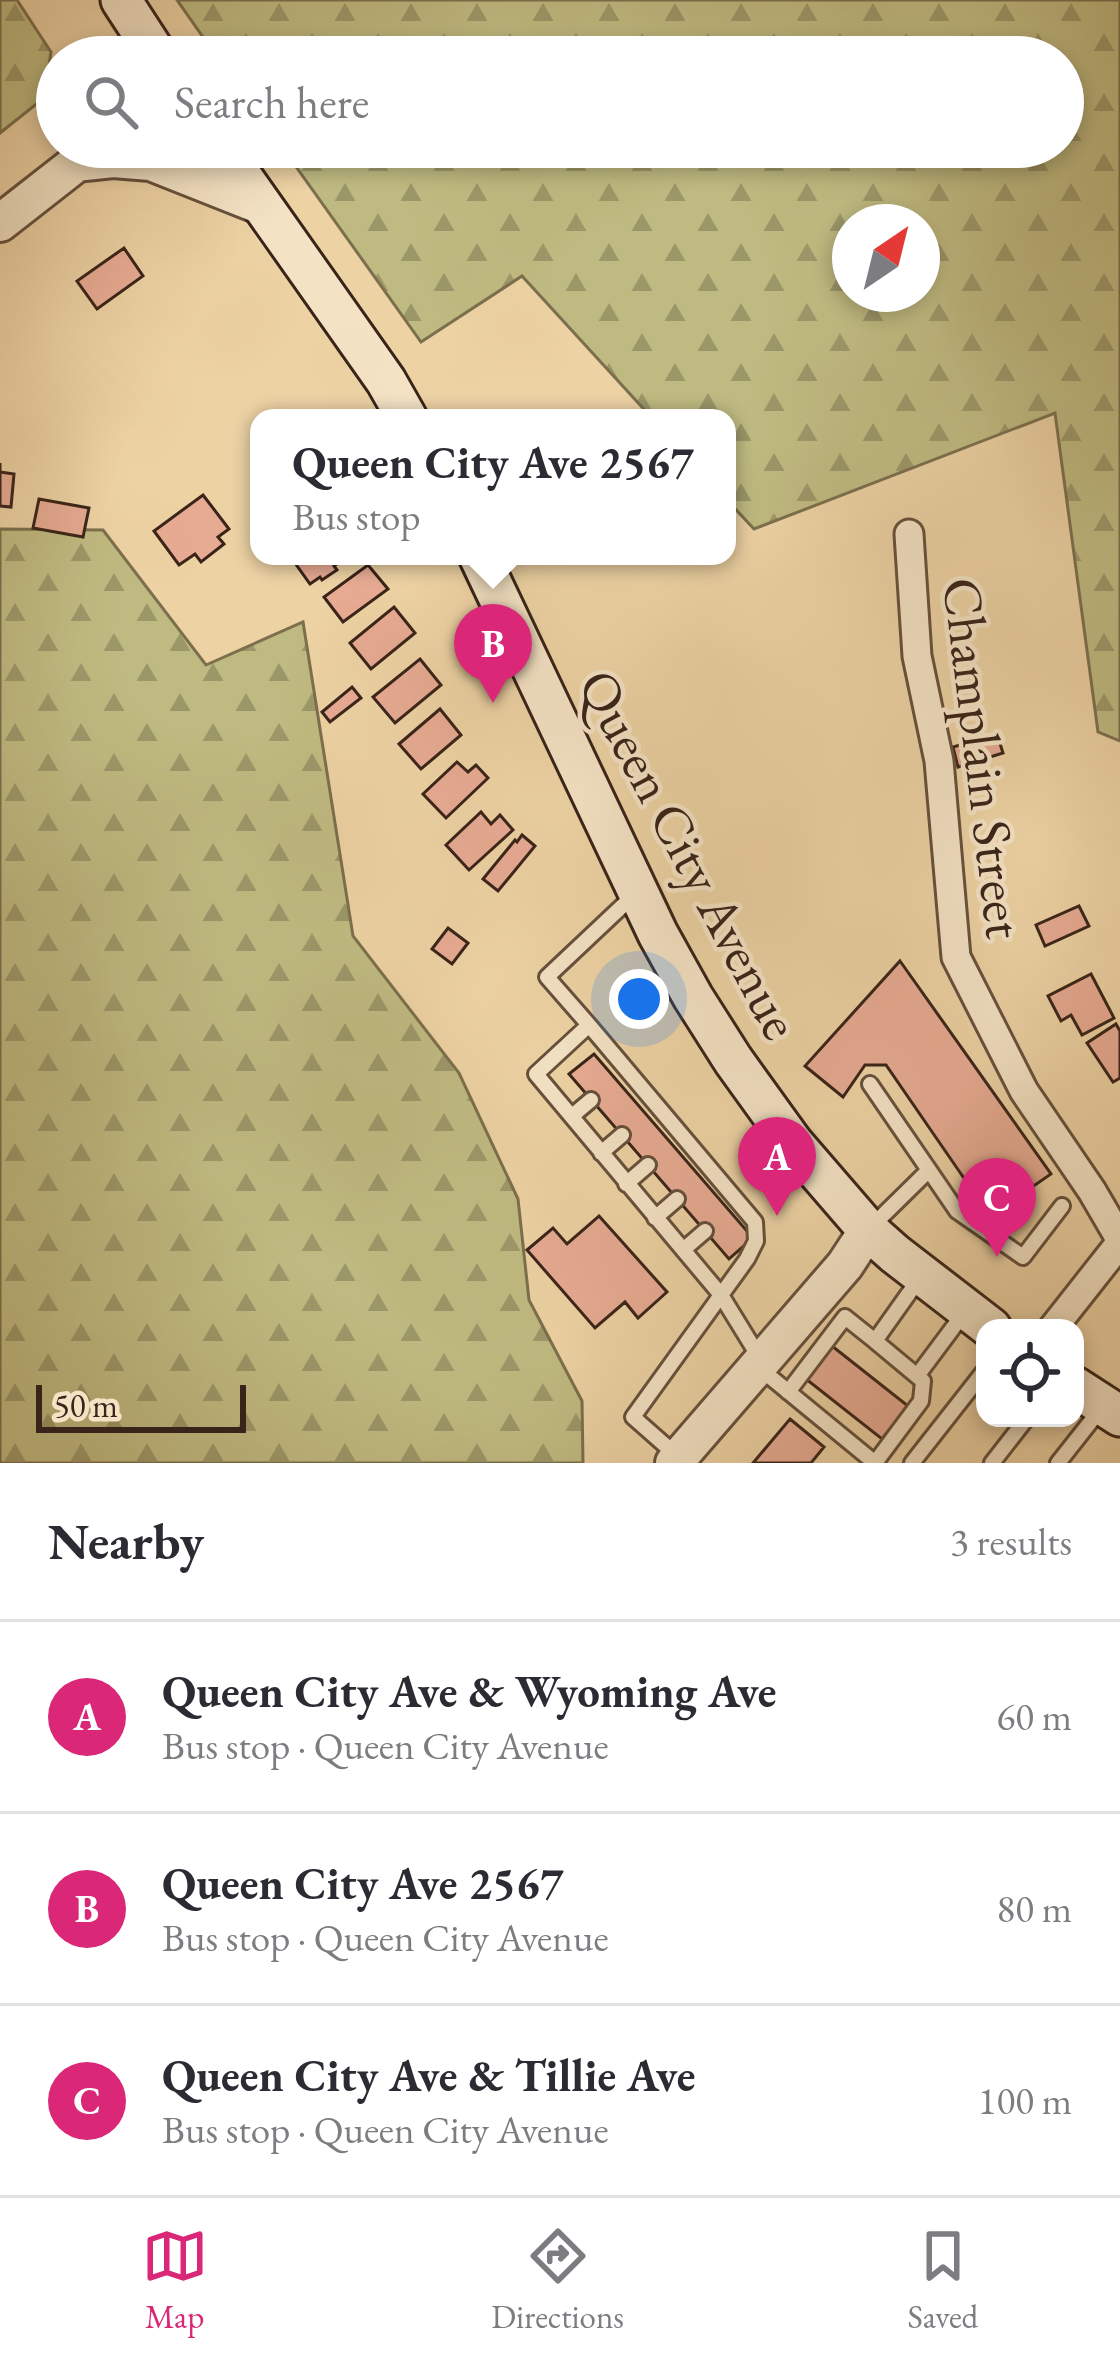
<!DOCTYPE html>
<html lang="en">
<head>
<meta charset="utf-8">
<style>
  body { margin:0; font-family:"EB Garamond",serif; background:#f2f2f3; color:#2b2b33 }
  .controls { position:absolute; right:36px; bottom:36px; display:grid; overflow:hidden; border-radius:24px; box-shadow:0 6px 18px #0003 }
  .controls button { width:108px; height:108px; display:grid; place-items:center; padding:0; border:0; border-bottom:3px solid #e1e1e2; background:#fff; color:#2b2b33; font:60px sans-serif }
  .compass { position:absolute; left:832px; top:204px; width:108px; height:108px; border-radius:50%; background:#fff; box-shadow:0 6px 18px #0003; rotate:35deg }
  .scale { position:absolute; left:36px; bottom:30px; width:210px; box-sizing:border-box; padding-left:12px; border:6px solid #392419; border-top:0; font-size:33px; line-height:42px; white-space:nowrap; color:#392419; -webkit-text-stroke:9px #f3e2c4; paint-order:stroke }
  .you { position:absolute; left:639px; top:999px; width:42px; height:42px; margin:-30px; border:9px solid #fff; border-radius:50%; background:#1a73e8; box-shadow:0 0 0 18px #1a73e833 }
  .badge { display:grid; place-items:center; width:78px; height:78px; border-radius:50%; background:#db2777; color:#fff; font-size:39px; font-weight:700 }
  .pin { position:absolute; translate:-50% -99px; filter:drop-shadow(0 3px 6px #0008) }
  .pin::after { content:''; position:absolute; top:63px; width:42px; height:36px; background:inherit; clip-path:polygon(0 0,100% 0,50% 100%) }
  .popup { position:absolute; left:250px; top:409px; width:486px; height:156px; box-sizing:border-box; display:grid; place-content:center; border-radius:24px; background:#fff; filter:drop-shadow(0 3px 9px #0005); font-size:39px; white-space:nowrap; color:#7c7c81 }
  .popup b { font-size:45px; color:#2b2b33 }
  .popup::after { content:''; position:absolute; left:50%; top:100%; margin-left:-24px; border:24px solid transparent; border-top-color:#fff }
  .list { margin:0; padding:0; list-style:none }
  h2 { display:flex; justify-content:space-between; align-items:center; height:156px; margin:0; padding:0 48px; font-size:51px }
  h2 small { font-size:39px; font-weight:400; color:#7c7c81 }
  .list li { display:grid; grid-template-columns:78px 1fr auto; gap:36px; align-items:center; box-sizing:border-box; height:192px; padding:0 48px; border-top:3px solid #e1e1e2 }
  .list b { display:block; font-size:45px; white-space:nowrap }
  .list p { margin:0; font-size:39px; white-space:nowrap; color:#7c7c81 }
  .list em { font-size:39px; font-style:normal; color:#7c7c81 }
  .icon { flex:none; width:66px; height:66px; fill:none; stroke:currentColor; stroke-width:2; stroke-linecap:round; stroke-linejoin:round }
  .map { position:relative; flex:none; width:1120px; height:1463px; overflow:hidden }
  .search { position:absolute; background:#fff; box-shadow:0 6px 18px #0003; left:36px; right:36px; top:36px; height:132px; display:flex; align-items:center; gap:30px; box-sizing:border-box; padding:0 42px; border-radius:66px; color:#7c7c81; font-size:45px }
  .sheet { height:732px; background:#fff }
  nav { display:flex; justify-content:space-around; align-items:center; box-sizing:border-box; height:168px; border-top:3px solid #e1e1e2; background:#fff; font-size:33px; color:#7c7c81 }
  nav a { display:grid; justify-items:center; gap:6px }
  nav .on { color:#db2777 }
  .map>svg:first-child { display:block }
  .forest { fill:url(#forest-firs); stroke:#7c6f4d; stroke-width:3; fill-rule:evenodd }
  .building { fill:#e7ab93; stroke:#392419; stroke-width:3 }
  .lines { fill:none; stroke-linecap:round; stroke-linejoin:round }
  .service-casing { stroke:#66503c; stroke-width:20 }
  .minor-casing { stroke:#66503c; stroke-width:33 }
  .tertiary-casing { stroke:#66503c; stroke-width:42 }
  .secondary-casing { stroke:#392419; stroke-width:45 }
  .service { stroke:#f3e2c4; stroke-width:14 }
  .minor { stroke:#f3e2c4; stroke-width:27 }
  .tertiary { stroke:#f3e2c4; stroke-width:36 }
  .secondary { stroke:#f3e2c4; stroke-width:39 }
  .labels { text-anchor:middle; stroke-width:9; stroke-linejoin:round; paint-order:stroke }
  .street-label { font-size:54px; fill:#392419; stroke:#f3e2c4 }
</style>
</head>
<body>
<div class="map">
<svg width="1120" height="1463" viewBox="0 0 1120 1463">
  <defs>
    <pattern id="forest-firs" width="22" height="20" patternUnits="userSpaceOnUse" patternTransform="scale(3)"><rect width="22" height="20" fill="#bfba81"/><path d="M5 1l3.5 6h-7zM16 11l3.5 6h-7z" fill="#9c9769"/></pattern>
  </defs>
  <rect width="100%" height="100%" fill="#edd2a4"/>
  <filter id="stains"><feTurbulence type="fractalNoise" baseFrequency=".00167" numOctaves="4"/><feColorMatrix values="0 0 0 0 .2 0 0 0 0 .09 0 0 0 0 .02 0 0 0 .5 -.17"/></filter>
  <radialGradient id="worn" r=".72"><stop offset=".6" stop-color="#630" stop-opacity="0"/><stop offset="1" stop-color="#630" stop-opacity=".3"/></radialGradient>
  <path class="forest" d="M0 0H17L51 52 44 98 0 133Z
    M177 0H1120V741L1098 732 1055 413 754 529 727 500V418H652L522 276 421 342 282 147H1063V57H217ZM922 222V294H850V222Z
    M0 529 103 530 206 665 303 622 353 936 459 1073 518 1199 529 1300 582 1401 583 1463H0Z"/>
  <path class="building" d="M124 248 143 276 97 309 77 281Z
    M0 463V472L14 474 11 507 0 506Z
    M203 495 229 529 218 537 224 544 201 562 195 554 179 565 154 531Z
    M39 499 89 508 83 537 33 528Z
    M290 556H347L334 566 337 570 322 580 320 577 310 584Z
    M368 565 388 589 343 622 324 597Z
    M394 607 415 633 371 669 350 643Z
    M420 659 441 685 395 723 373 697Z
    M352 687 361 698 330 722 322 712Z
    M440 709 461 735 421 769 399 744Z
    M997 734 1003 753 958 767 953 747Z
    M457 762 468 772 476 765 488 778 446 818 423 794Z
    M481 812 491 824 500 815 513 830 469 870 446 845Z
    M522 835 535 846 498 891 483 879 515 840 517 842Z
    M1079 906 1089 926 1045 946 1036 925Z
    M448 928 468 943 452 964 432 949Z
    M900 961 1051 1174 990 1216 886 1065H865L843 1097 805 1066Z
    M1091 974 1114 1018 1082 1035 1071 1015 1061 1021 1048 996Z
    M1116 1024 1120 1031V1078L1113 1082 1087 1043Z
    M594 1054 753 1238 729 1259 569 1074Z
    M599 1216 667 1292 638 1318 625 1302 595 1328 527 1250 553 1228 567 1244Z
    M832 1346 908 1406 882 1439 806 1379Z
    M790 1419 824 1447 811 1463H753Z"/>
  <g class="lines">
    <defs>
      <path id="service" d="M634 895 547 977 589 1025 536 1074 721 1295 761 1360
        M589 1025 755 1222 756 1241 747 1259 633 1417 675 1454
        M870 1084 957 1211 1023 1257 1062 1206
        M572 1116 591 1100
        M601 1153 622 1135
        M626 1184 648 1165
        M655 1218 677 1199
        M873 1225 929 1170
        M683 1250 705 1231
        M758 1367 875 1463 921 1401 923 1381 875 1341
        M917 1376 964 1313
        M788 1392 845 1317 875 1341 919 1279
        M912 1463 985 1370
        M992 1463 1027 1418
        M1058 1463 1103 1406"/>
      <path id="minor" d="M909 534 917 656 939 761 956 957 1024 1091 1092 1191 1120 1239
        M1053 1328 1120 1243"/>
      <path id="tertiary" d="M75 163 113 159 151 162 262 206
        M0 223 92 151
        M674 1463 845 1265 868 1230"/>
      <path id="secondary" d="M121 0 158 57
        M221 147 386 381 407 418
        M479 556 658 934 693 997 733 1060 792 1142 868 1230 895 1254 991 1328
        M1075 1387 1120 1416"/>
    </defs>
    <use href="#service" class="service-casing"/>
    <use href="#minor" class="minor-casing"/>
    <use href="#tertiary" class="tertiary-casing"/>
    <use href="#secondary" class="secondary-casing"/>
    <use href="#service" class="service"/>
    <use href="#minor" class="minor"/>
    <use href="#tertiary" class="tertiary"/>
    <use href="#secondary" class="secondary"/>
  </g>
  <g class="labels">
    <g class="street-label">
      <text transform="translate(984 758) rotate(83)" y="19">Champlain Street</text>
      <text transform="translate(690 854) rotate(62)" y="19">Queen City Avenue</text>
    </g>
  </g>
  <rect width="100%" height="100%" filter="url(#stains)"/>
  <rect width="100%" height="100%" fill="url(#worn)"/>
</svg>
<div class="controls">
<button><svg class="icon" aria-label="locate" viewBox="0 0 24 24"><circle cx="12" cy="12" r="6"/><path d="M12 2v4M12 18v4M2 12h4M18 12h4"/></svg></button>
</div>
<svg class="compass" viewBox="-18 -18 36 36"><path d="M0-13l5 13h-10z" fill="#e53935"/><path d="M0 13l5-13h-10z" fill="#7c7c81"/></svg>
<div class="scale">50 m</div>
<div class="you"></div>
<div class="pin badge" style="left:777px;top:1216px">A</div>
<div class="pin badge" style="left:493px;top:703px">B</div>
<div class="popup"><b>Queen City Ave 2567</b>Bus stop</div>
<div class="pin badge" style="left:997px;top:1257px">C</div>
<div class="search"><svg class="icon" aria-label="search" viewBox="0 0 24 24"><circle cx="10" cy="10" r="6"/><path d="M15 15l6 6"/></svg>Search here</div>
</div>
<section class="sheet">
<h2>Nearby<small>3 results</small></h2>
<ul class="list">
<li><span class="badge">A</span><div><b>Queen City Ave &amp; Wyoming Ave</b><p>Bus stop · Queen City Avenue</p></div><em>60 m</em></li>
<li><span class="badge">B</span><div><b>Queen City Ave 2567</b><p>Bus stop · Queen City Avenue</p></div><em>80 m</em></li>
<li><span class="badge">C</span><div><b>Queen City Ave &amp; Tillie Ave</b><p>Bus stop · Queen City Avenue</p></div><em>100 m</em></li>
</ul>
</section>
<nav>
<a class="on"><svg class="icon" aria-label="map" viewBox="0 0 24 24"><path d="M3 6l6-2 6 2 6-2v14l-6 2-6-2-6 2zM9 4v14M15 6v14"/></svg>Map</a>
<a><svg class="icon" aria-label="directions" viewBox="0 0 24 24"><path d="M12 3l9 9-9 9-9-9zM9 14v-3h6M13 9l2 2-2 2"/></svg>Directions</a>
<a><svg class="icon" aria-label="saved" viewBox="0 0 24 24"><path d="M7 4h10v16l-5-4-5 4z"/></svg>Saved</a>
</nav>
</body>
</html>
